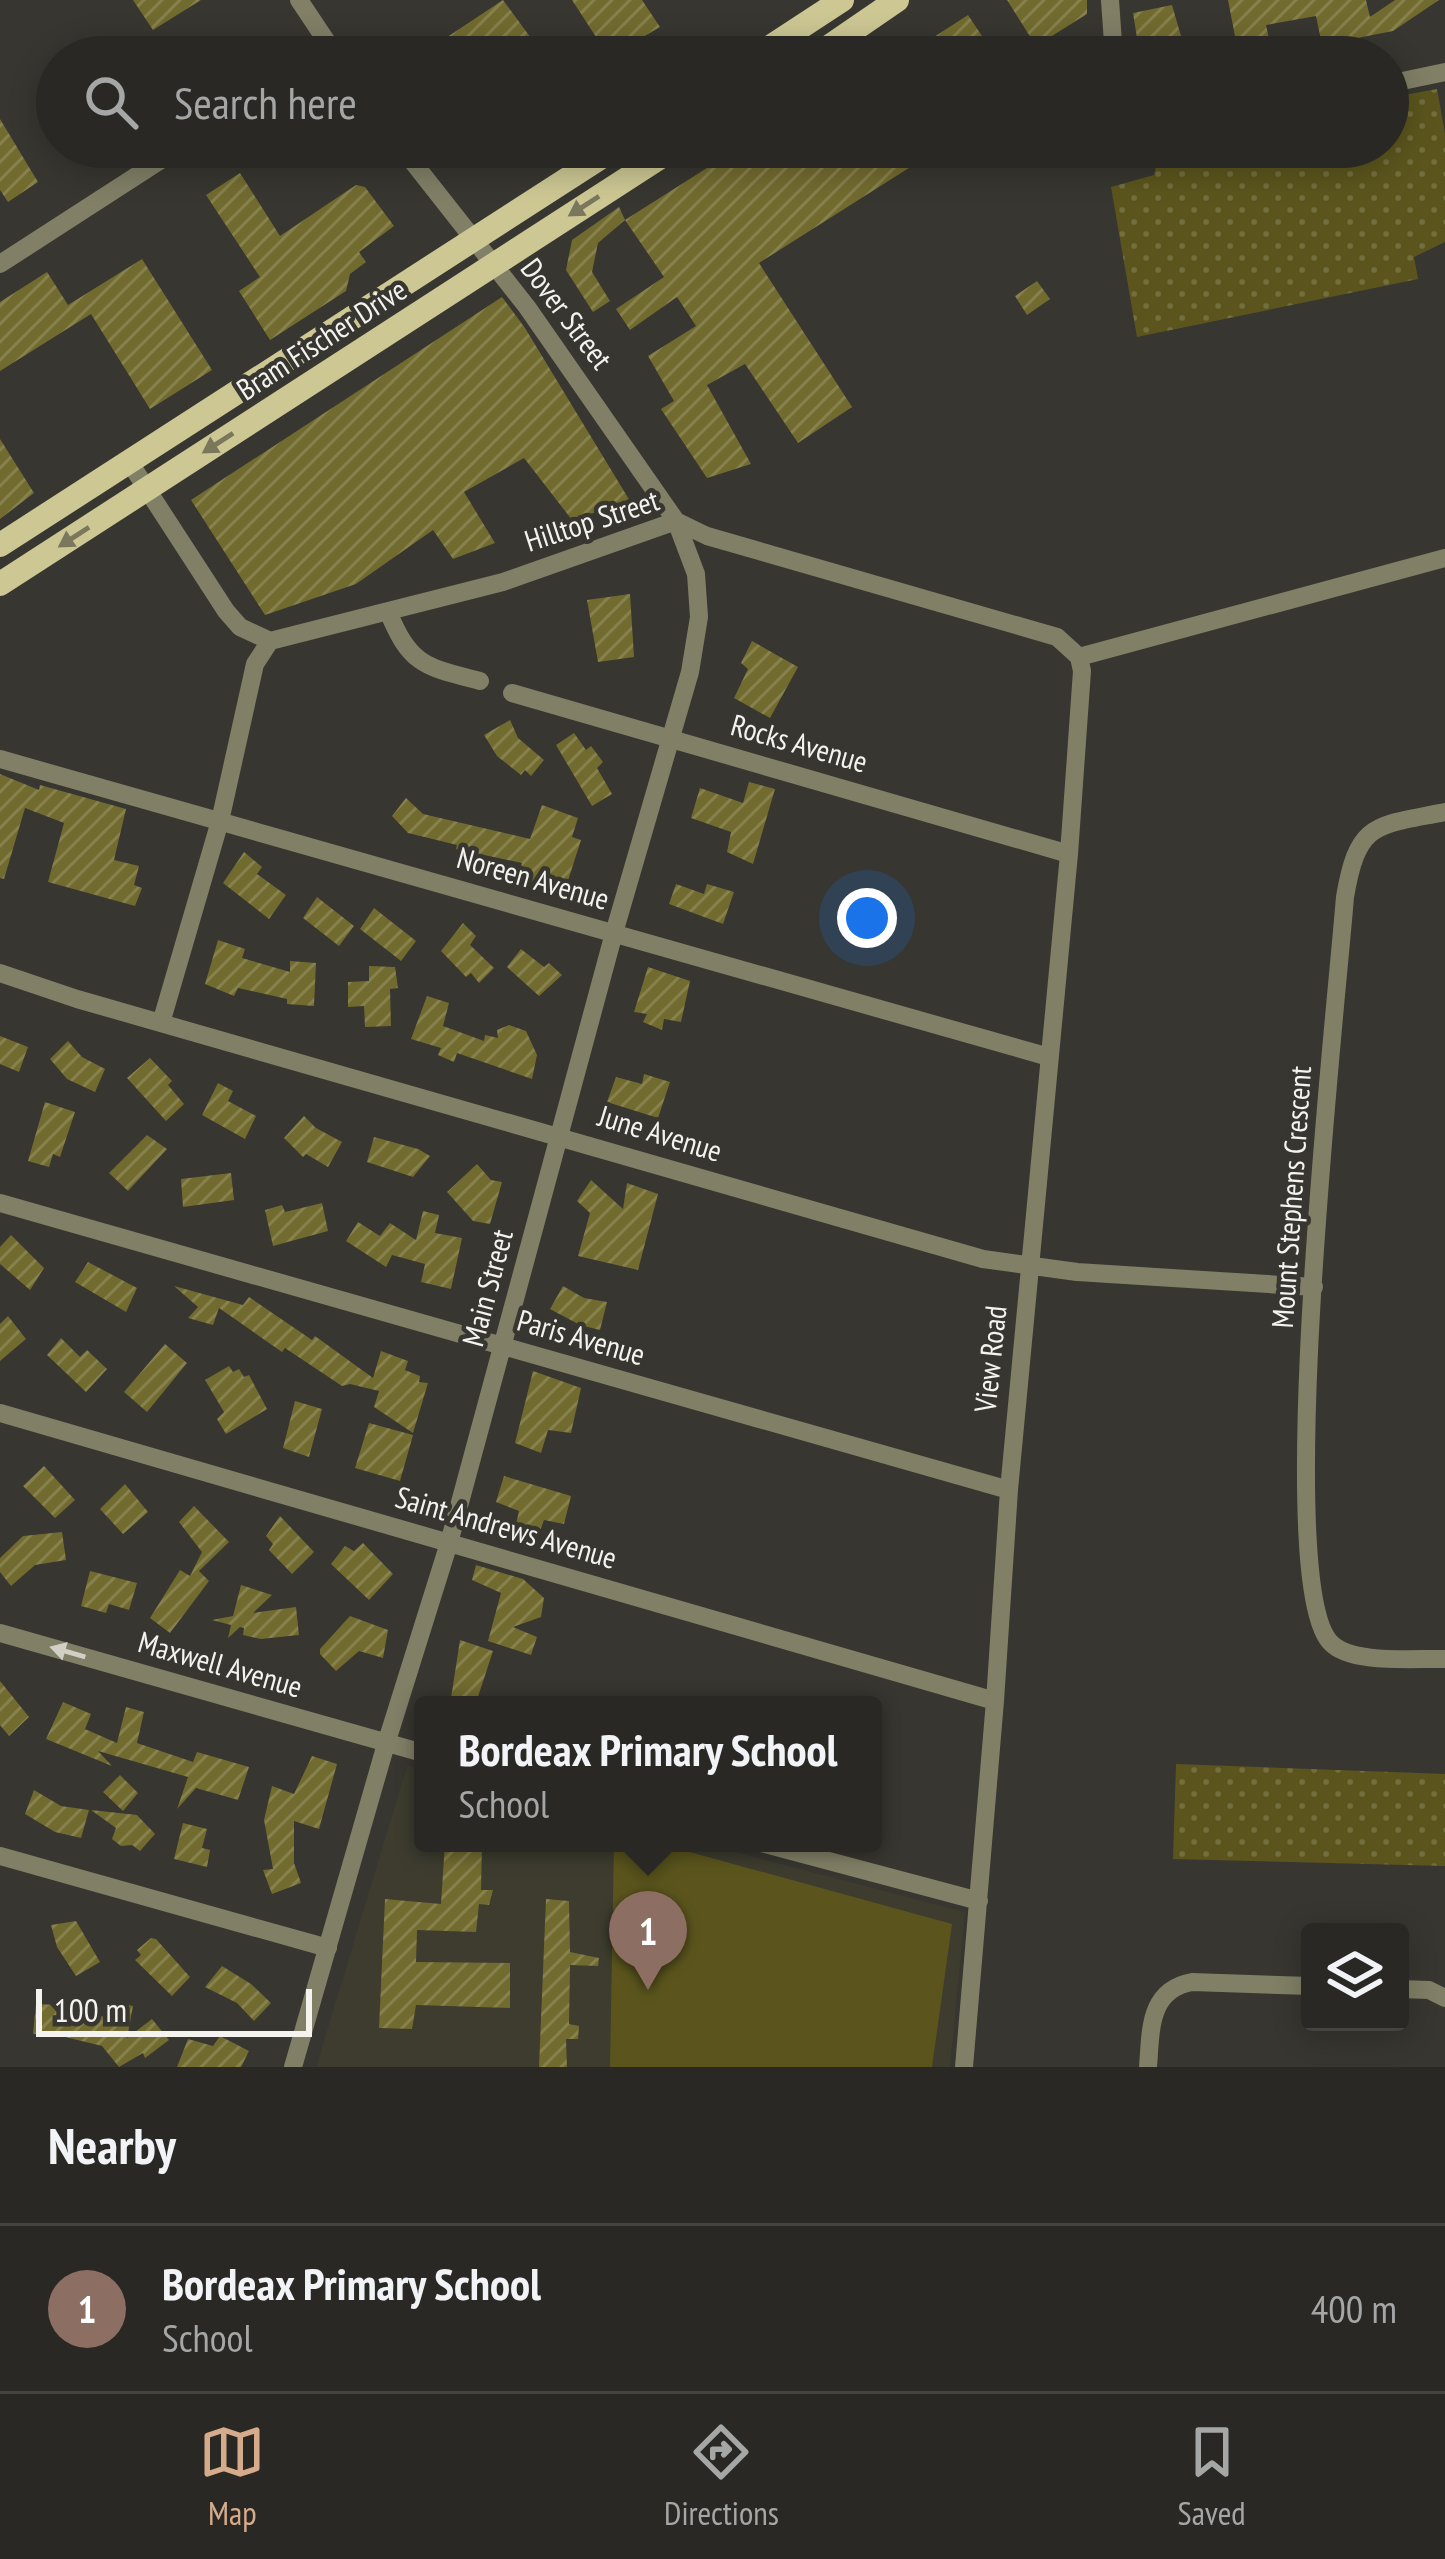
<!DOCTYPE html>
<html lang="en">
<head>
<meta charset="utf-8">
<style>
  body { margin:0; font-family:"PT Sans Narrow",sans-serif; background:#353431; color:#f1f3f6 }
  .controls { position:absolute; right:36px; bottom:36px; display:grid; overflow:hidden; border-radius:12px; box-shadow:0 6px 30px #0003 }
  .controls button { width:108px; height:108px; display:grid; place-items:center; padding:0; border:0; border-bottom:3px solid #454441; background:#292824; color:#f1f3f6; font:60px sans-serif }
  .scale { position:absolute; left:36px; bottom:30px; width:276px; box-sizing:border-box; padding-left:12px; border:6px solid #f4f3ef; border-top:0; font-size:33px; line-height:42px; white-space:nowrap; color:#f4f3ef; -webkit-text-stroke:9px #373630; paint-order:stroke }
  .you { position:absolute; left:867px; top:918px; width:42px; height:42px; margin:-30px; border:9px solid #fff; border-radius:50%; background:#1a73e8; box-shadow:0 0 0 18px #1a73e833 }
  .badge { display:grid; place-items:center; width:78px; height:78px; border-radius:50%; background:#d6ab8b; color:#fff; font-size:39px; font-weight:700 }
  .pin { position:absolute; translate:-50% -99px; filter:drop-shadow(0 3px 6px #0008) }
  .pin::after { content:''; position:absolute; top:63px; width:42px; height:36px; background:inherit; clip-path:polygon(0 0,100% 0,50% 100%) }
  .popup { position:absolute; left:414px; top:1696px; width:468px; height:156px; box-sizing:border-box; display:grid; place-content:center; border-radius:12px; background:#292824; filter:drop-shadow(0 3px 9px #0005); font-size:39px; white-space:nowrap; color:#a5a6a6 }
  .popup b { font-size:45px; color:#f1f3f6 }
  .popup::after { content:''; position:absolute; left:50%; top:100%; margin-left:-24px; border:24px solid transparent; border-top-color:#292824 }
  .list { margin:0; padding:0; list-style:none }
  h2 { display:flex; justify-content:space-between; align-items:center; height:156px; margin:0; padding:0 48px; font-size:51px }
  h2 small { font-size:39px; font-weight:400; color:#a5a6a6 }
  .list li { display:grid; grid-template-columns:78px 1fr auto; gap:36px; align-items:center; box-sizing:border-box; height:168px; padding:0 48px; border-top:3px solid #454441 }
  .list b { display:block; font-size:45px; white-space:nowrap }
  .list p { margin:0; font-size:39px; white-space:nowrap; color:#a5a6a6 }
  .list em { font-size:39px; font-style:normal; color:#a5a6a6 }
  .icon { flex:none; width:66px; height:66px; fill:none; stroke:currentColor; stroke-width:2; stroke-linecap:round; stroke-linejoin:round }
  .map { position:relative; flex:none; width:1445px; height:2067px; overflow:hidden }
  .search { position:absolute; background:#292824; box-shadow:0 6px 30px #0003; left:36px; right:36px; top:36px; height:132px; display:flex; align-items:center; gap:30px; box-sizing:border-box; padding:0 42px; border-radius:66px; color:#a5a6a6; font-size:45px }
  .sheet { height:324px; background:#292824 }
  nav { display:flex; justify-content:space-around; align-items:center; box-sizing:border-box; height:168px; border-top:3px solid #454441; background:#292824; font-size:33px; color:#a5a6a6 }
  nav a { display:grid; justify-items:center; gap:6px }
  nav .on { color:#d6ab8b }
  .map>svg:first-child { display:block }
  .built { fill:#3d3c2f }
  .park { fill:url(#park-dots) }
  .garden { fill:#5b551d }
  .building { fill:url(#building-hatch) }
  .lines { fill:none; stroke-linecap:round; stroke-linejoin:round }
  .minor { stroke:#817f66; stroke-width:18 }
  .major { stroke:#ccc793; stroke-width:24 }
  .oneway { fill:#7a775d }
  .oneway2 { fill:#d2d0c6 }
  .labels { text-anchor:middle; stroke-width:9; stroke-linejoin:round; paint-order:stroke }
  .street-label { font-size:30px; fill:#f4f3ef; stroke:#373630 }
</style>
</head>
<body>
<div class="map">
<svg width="1445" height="2067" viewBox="0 0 1445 2067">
  <defs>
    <pattern id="park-dots" width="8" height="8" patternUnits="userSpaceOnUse" patternTransform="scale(3)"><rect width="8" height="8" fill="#5b551d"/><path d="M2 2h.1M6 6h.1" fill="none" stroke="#736e3e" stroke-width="1.8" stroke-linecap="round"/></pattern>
    <pattern id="building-hatch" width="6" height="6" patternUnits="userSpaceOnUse" patternTransform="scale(3)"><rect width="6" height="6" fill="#726b30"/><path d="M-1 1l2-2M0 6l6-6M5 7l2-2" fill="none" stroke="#87814e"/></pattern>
  </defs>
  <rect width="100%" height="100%" fill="#373630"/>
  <path class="built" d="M407 1766 423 1770V1843H701L965 1912 950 2067H316Z"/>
  <path class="park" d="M1437 89 1445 134V242L1414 257 1418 279 1137 337 1111 187 1154 175 1161 147H1388V98Z
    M1176 1764 1445 1774V1866L1173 1859Z"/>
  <path class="garden" d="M614 1843H657L952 1924 932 2067H610Z"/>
  <path class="building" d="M133 0H201L153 30Z
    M503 0 539 49 527 57H417Z
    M572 0H642L660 27 609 57Z
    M1007 0H1087V14L1036 46Z
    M1228 0H1366L1370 17 1395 0H1439L1393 31 1322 45 1316 16 1266 25 1273 57H1239Z
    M1172 5 1187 57H1140L1133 13Z
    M968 15 996 57H903Z
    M0 119 38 182 8 202 0 190Z
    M740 147H753L757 153 766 147H942L759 263 852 407 798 443 745 364 707 385 751 464 707 478 661 409 674 401 648 356 696 326 677 297 630 330 616 309 664 277 625 220Z
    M240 173 280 236 356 185 365 187 394 226 359 252 366 262 350 274 346 291 270 340 239 291 260 277 206 195Z
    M619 207 625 220 598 243 592 272 610 301 593 312 566 270 572 240Z
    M142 259 212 370 150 409 91 314 0 371V302L47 272 68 305Z
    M1037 281 1050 299 1027 315 1015 296Z
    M502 297 525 328 630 501 572 520 524 458 464 492 495 543 453 559 433 530 356 584 265 615 191 500Z
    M0 439 34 493 0 519Z
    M630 594 634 657 598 662 587 600Z
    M752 641 798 667 770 718 734 698 748 669 741 663Z
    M510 720 518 738 544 760 531 776 525 770 521 775 497 756 484 735Z
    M574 733 586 750 591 746 603 762 597 768 612 794 592 806 556 745Z
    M0 774 39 790 40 785 126 809 114 860 139 866 134 885 142 888 135 906 48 882 64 823 25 808 4 879 0 878Z
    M749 782 775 789 753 864 727 852 731 832 691 818 700 788 743 803Z
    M406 798 423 814 530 839 542 805 578 818 572 837 581 840 565 890 553 888 552 893 516 882 522 863 456 849 457 845 408 833 392 816Z
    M244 852 262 867 257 874 286 895 269 919 223 883Z
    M676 884 704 894 707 884 734 892 723 924 669 904Z
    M317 897 354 926 339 946 303 918Z
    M374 908 416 941 401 961 360 929Z
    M463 923 476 936 470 945 494 968 479 983 471 973 466 977 441 951Z
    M218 940 245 949 242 958 290 972V961L316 963 314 1006 287 1004V999L238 988 234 996 205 984Z
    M521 949 544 967 549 963 562 975 539 996 507 967Z
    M369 966 395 967 398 988 390 989 391 1026 365 1027 364 1006 348 1007V982L369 981Z
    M648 967 690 981 681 1022 664 1019 662 1030 643 1022 647 1014 634 1012Z
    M427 996 449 1003 443 1026 484 1041 485 1035 498 1038 497 1030 509 1025 526 1031 537 1055 532 1079 457 1053 454 1062 438 1055 441 1048 411 1039Z
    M0 1036 28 1047 19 1072 0 1064Z
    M68 1041 82 1057 105 1069 95 1092 67 1079 50 1059Z
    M150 1058 172 1081 168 1085 184 1104 166 1121 127 1078Z
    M644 1074 670 1082 658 1118 607 1102 616 1077 642 1084Z
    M218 1083 233 1091 228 1101 256 1116 245 1139 202 1115Z
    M45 1102 75 1112 60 1157 53 1154 49 1167 28 1161Z
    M304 1116 316 1128 342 1142 328 1167 306 1154 303 1157 284 1138Z
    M147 1135 167 1149 128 1191 109 1173Z
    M374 1137 418 1149 430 1156 413 1177 367 1162Z
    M477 1164 491 1180 502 1182 490 1224 473 1221 447 1192Z
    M231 1173 234 1200 183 1207 181 1179Z
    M591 1180 623 1209 627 1183 658 1194 638 1270 578 1256 590 1213 577 1201Z
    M322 1203 328 1231 273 1246 265 1210 282 1205 285 1212Z
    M423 1211 439 1215 435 1233 462 1238 451 1289 421 1282 425 1264 392 1255 386 1267 346 1241 358 1222 380 1236 390 1223 416 1240Z
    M11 1235 44 1268 30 1290 0 1264V1247Z
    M88 1262 137 1288 126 1312 75 1282Z
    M174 1286 243 1305 249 1297 312 1340 315 1336 373 1378 381 1351 408 1361 405 1370 420 1376 419 1382 428 1383 413 1433 374 1407 379 1391 350 1384 342 1386 285 1348 282 1352 219 1308 213 1325 188 1318 198 1307Z
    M563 1286 584 1298 607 1302 600 1330 580 1325 550 1309Z
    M8 1316 26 1339 0 1361V1324Z
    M61 1338 80 1357 87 1350 107 1369 86 1392 47 1355Z
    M165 1344 187 1363 147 1412 124 1392Z
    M229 1366 233 1372 239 1369 244 1377 249 1375 267 1409 226 1434 217 1419 224 1412 205 1380Z
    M533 1371 581 1388 571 1433 548 1430 541 1453 515 1443Z
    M295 1401 322 1409 309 1457 283 1448Z
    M369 1423 413 1435 400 1481 355 1468Z
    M44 1466 75 1500 55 1518 23 1486Z
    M504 1476 571 1496 564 1524 544 1520 537 1539 514 1533 519 1511 496 1502Z
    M125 1484 148 1512 123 1534 100 1509Z
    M194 1506 229 1542 199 1571 209 1581 170 1633 150 1618 180 1570 190 1576 202 1552 179 1522Z
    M280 1516 314 1552 292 1574 269 1550 273 1544 266 1536Z
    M62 1532 66 1560 35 1565 11 1586 0 1572V1558L23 1536Z
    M363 1543 393 1574 369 1600 331 1564 345 1546 354 1551Z
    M476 1565 523 1579 544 1598 541 1617 513 1627 537 1637 531 1655 488 1641 501 1593 472 1580Z
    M90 1571 137 1583 129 1610 109 1604 106 1613 81 1606Z
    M241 1585 272 1595 253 1613 296 1607 299 1635 261 1639 243 1635 244 1628 240 1627 228 1638 231 1625 212 1620 233 1616Z
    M350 1616 388 1630 383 1658 359 1651 336 1671 320 1654V1649Z
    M460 1640 493 1651 476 1703 451 1698Z
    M0 1681 29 1717 9 1736 0 1725Z
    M63 1702 91 1714 85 1729 117 1743 126 1707 144 1712 137 1743 193 1762 197 1752 249 1767 238 1800 196 1788 177 1809 188 1777 98 1751 112 1766 46 1739Z
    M312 1756 337 1764 319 1829 294 1821V1863L301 1883 272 1894 263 1870 273 1869 264 1820 272 1786 294 1794Z
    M120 1775 138 1793 123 1811 103 1792Z
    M34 1790 61 1806 89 1810 81 1838 55 1832 25 1814Z
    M91 1810 137 1815 155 1834 140 1851 132 1845 121 1846 112 1839 116 1828Z
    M183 1823 207 1829 202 1848 210 1850 207 1867 174 1859Z
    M445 1843H482L481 1890H493L489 1905 479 1904 476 1932 417 1930 416 1962 510 1963V2008L416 2005 412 2029 379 2028 385 1899 441 1904Z
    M546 1899 569 1901 570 1952 599 1958 598 1966 570 1965 569 2024 579 2026 578 2039H566L567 2067H539Z
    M76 1921 100 1962 76 1976 57 1947 51 1925Z
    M151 1938 156 1939 190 1977 172 1996 135 1960 141 1955 137 1950Z
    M222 1966 251 1984 271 2003 254 2021 237 2003 205 1987Z
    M107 2001 133 2006 127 2038 152 2019 169 2040 145 2058 143 2053 119 2067 102 2046 53 2034H33L36 2004 62 2005 105 2017Z
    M220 2036 249 2051 241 2067H177L188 2039 213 2046Z"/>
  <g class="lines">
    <path class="minor" d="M299 0 337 57
      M1110 0 1114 57
      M1388 84 1445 72
      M0 264 181 147
      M130 463 226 611 240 627 270 641
      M388 611C410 666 426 667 480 681
      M1079 657 1445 558
      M512 693 1069 854
      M0 759 1049 1057
      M1445 812C1375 826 1358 821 1345 897 1336 1011 1272 1578 1330 1642 1350 1665 1416 1658 1445 1659
      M0 973 77 999 983 1259 1077 1272 1314 1287
      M161 1023 220 821 255 664 270 641 503 582 676 521 707 536 1057 637 1079 657
      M0 1203 1009 1490
      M0 1413 995 1701
      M0 1633 423 1753
      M761 1843 979 1901
      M0 1856 328 1948
      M1400 1989 1429 1990 1445 1998
      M293 2067 386 1744 449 1543 614 933 690 672 699 617 696 574 676 521 527 307 401 147
      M964 2067 995 1701 1009 1490 1069 854 1082 671 1079 657
      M1148 2067C1151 2031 1148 1990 1192 1982L1310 1986"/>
    <path class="major" d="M755 57 842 0
      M814 57 897 0
      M0 545 617 147
      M0 584 676 147"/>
  </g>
  <defs><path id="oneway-solid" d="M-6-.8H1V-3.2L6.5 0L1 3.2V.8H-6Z" transform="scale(3)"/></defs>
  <g class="oneway">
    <use href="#oneway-solid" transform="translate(584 206) rotate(147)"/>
    <use href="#oneway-solid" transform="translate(218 443) rotate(147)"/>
    <use href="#oneway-solid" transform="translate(74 537) rotate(147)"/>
  </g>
  <use class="oneway2" href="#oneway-solid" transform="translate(68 1652) rotate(-164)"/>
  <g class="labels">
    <g class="street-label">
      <text transform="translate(566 314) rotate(53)" y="10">Dover Street</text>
      <text transform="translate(322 340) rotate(-33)" y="10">Bram Fischer Drive</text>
      <text transform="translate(592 521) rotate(-18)" y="10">Hilltop Street</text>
      <text transform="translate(799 744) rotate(16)" y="10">Rocks Avenue</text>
      <text transform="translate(533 879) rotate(16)" y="10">Noreen Avenue</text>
      <text transform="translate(660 1134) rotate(17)" y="10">June Avenue</text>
      <text transform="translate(1292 1197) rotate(-86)" y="10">Mount Stephens Crescent</text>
      <text transform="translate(488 1288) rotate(-75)" y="10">Main Street</text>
      <text transform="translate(581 1338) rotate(16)" y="10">Paris Avenue</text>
      <text transform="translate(991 1359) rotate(-84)" y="10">View Road</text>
      <text transform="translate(506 1528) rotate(16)" y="10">Saint Andrews Avenue</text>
      <text transform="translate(220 1665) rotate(16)" y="10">Maxwell Avenue</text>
    </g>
  </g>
</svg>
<div class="controls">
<button><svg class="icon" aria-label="layers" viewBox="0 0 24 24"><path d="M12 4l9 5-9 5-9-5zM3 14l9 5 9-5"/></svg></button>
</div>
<div class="scale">100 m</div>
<div class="you"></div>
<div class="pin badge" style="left:648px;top:1990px;background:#8d6e63">1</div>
<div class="popup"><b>Bordeax Primary School</b>School</div>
<div class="search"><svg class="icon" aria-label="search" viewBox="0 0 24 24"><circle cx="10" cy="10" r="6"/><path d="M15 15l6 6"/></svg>Search here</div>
</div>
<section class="sheet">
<h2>Nearby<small></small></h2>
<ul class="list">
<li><span class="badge" style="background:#8d6e63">1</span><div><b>Bordeax Primary School</b><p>School</p></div><em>400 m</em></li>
</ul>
</section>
<nav>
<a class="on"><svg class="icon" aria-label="map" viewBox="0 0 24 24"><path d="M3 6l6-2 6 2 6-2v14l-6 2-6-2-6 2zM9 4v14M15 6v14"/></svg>Map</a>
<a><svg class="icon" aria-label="directions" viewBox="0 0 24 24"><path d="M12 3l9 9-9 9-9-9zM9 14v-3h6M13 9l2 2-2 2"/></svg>Directions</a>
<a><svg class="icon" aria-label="saved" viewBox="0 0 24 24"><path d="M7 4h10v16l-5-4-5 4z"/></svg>Saved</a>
</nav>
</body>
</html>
